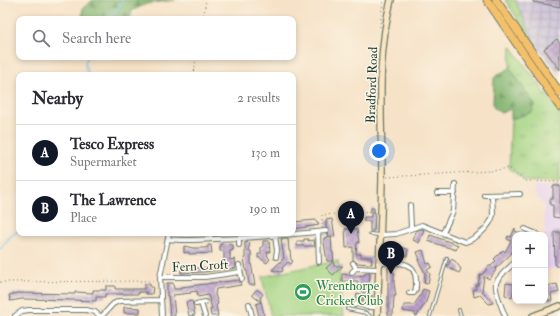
<!DOCTYPE html>
<html lang="en">
<head>
<meta charset="utf-8">
<style>
  body { margin:0; font-family:"IM FELL Double Pica",serif; background:#f2f2f3; color:#2b2b33 }
  .controls { position:absolute; right:12px; bottom:12px; display:grid; overflow:hidden; border-radius:8px; box-shadow:0 2px 6px #0003 }
  .controls button { width:36px; height:36px; display:grid; place-items:center; padding:0; border:0; border-bottom:1px solid #e1e1e2; background:#fff; color:#2b2b33; font:20px sans-serif }
  .you { position:absolute; left:379px; top:151px; width:14px; height:14px; margin:-10px; border:3px solid #fff; border-radius:50%; background:#1a73e8; box-shadow:0 0 0 6px #1a73e833 }
  .badge { display:grid; place-items:center; width:26px; height:26px; border-radius:50%; background:#111827; color:#fff; font-size:13px; font-weight:700 }
  .pin { position:absolute; translate:-50% -33px; filter:drop-shadow(0 1px 2px #0008) }
  .pin::after { content:''; position:absolute; top:21px; width:14px; height:12px; background:inherit; clip-path:polygon(0 0,100% 0,50% 100%) }
  .list { margin:0; padding:0; list-style:none }
  h2 { display:flex; justify-content:space-between; align-items:center; height:52px; margin:0; padding:0 16px; font-size:17px }
  h2 small { font-size:13px; font-weight:400; color:#7c7c81 }
  .list li { display:grid; grid-template-columns:26px 1fr auto; gap:12px; align-items:center; box-sizing:border-box; height:56px; padding:0 16px; border-top:1px solid #e1e1e2 }
  .list b { display:block; font-size:15px; white-space:nowrap }
  .list p { margin:0; font-size:13px; white-space:nowrap; color:#7c7c81 }
  .list em { font-size:13px; font-style:normal; color:#7c7c81 }
  .icon { flex:none; width:22px; height:22px; fill:none; stroke:currentColor; stroke-width:2; stroke-linecap:round; stroke-linejoin:round }
  .map { position:relative; flex:none; width:560px; height:316px; overflow:hidden }
  .search { position:absolute; background:#fff; box-shadow:0 2px 6px #0003; left:16px; top:16px; width:280px; height:44px; display:flex; align-items:center; gap:10px; box-sizing:border-box; padding:0 14px; border-radius:8px; color:#7c7c81; font-size:15px }
  .panel { position:absolute; background:#fff; box-shadow:0 2px 6px #0003; left:16px; top:72px; width:280px; height:164px; border-radius:8px }
  .map>svg:first-child { display:block }
  .built { fill:#e7d2ef }
  .industrial { fill:url(#industrial-grid) }
  .grass { fill:url(#grass-tufts); stroke:#62885c }
  .forest { fill:url(#forest-firs); stroke:#517a52 }
  .pitch { fill:#a4d483; stroke:#62885c }
  .lines { fill:none; stroke-linecap:round; stroke-linejoin:round }
  .stream { stroke:#6fc0ea; stroke-width:1.5 }
  .building { fill:url(#building-cross-hatch) }
  .lane-casing { stroke:#6a7767; stroke-width:4 }
  .street-casing { stroke:#6a7767; stroke-width:6 }
  .secondary-casing { stroke:#6a7767; stroke-width:8 }
  .highway-casing { stroke:#6a7767; stroke-width:9 }
  .path { stroke:#6a7767; stroke-width:1; stroke-dasharray:1 3; stroke-linecap:butt }
  .lane { stroke:#fff; stroke-width:2 }
  .street { stroke:#fff; stroke-width:4 }
  .secondary { stroke:#fbe6c4; stroke-width:5.5 }
  .highway { stroke:#f4c16b; stroke-width:7 }
  .labels { text-anchor:middle; stroke-width:3; stroke-linejoin:round; paint-order:stroke }
  .street-label { font-size:13px; fill:#1f3d34; stroke:#fcf5e5 }
  .leisure-label { font-size:13px; fill:#27864d; stroke:#fcf5e5; text-anchor:start }
</style>
</head>
<body>
<div class="map">
<svg width="560" height="316" viewBox="0 0 560 316">
  <defs>
    <pattern id="industrial-grid" width="8" height="8" patternUnits="userSpaceOnUse"><rect width="8" height="8" fill="#c8bfd8"/><path d="M0 4h8M4 0v8" fill="none" stroke="#a29cb0"/></pattern>
    <pattern id="grass-tufts" width="24" height="20" patternUnits="userSpaceOnUse"><rect width="24" height="20" fill="#a4d483"/><path d="M3 7l-1-3M5 7V3M7 7l1-3M15 17l-1-3M17 17v-4M19 17l1-3" fill="none" stroke="#85ad6c"/></pattern>
    <pattern id="forest-firs" width="22" height="20" patternUnits="userSpaceOnUse"><rect width="22" height="20" fill="#83b671"/><path d="M5 1l3.5 6h-7zM16 11l3.5 6h-7z" fill="#6b955e"/></pattern>
    <pattern id="building-cross-hatch" width="8" height="8" patternUnits="userSpaceOnUse"><rect width="8" height="8" fill="#bc9fce"/><path d="M0 0l8 8M0 8l8-8" fill="none" stroke="#9883a8"/></pattern>
  </defs>
  <rect width="100%" height="100%" fill="#fcf5e5"/>
  <filter id="ink" filterUnits="userSpaceOnUse"><feTurbulence type="fractalNoise" baseFrequency=".025" numOctaves="2"/><feDisplacementMap in="SourceGraphic" scale="8" xChannelSelector="R" yChannelSelector="G"/><feConvolveMatrix kernelMatrix="1 2 1 2 8 2 1 2 1" color-interpolation-filters="sRGB"/></filter>
  <filter id="wash" filterUnits="userSpaceOnUse"><feTurbulence type="fractalNoise" baseFrequency=".012" numOctaves="4" result="noise"/><feDisplacementMap in="SourceGraphic" scale="16" xChannelSelector="R" yChannelSelector="G"/><feGaussianBlur stdDeviation="0.9" result="paint"/><feColorMatrix in="noise" values="0 0 0 0 0 0 0 0 0 0 0 0 0 0 0 0 0 1.4 0 .05"/><feComposite in="paint" operator="in"/></filter>
  <g filter="url(#wash)">
    <rect width="100%" height="100%" fill="#f6e2c7"/>
    <path class="built" d="M533 186 560 187V268L545 270 544 205 535 195Z"/>
    <path class="industrial" d="M515 0H560V75L536 46Z"/>
    <path class="grass" d="M505 0H515L536 46Z
      M511 46 560 113V182L525 181 509 168 511 119 532 112 535 105 510 68Z"/>
    <path class="forest" d="M93 0H175L146 4 132 11 130 19H82L83 8Z
      M510 68 535 105 532 112 511 119V109L501 113 494 108 493 104 494 78 497 75Z"/>
    <path class="pitch" d="M338 261 344 316H271L262 277 306 267Z"/>
    <g class="lines">
      <path class="stream" d="M109 19 120 5 122 0
        M87 57 85 64 88 75
        M0 249 10 237 19 230"/>
    </g>
    <g id="blocks">
      <path class="building" d="M533 0H560V7L533 2Z
        M557 39 560 43V70L544 49Z
        M553 186H560V218L553 217V205H550V199H553Z
        M371 208H374V212H375L374 231H370V221H364V217H371Z
        M332 219 335 237H328L329 230 326 228V220Z
        M316 220V222H318L319 225 293 229V222Z
        M515 228V231L524 235H515V245L511 254 495 269 496 270 489 279 484 276 482 291 491 300 493 303 489 304 480 295 474 297 473 290 476 289V285H478L480 274 482 275 489 266H491L496 261 494 259 503 250 505 252 511 241 507 239 508 236 511 237Z
        M345 229H357L359 243H357L356 254H361V257H371L372 264 357 263 353 260V247L346 248Z
        M421 229 424 230 419 243 413 240 416 231Z
        M554 232H560V266H555Z
        M430 235 458 245 456 250 428 241Z
        M331 237 332 252H333L334 266H343L333 275 326 268 334 261H327L324 242V238Z
        M281 239H288L289 251H290L291 260 293 261 291 264 288 262 282 268 283 271 280 272 272 270 284 258Z
        M304 239H308V241L314 240 315 246H297V241H304Z
        M263 241H269L270 252H267L268 257 270 259 267 263 260 258H258V254H261V247H263Z
        M245 242 250 243 248 251H251V263L255 285H249L247 271H246L244 258H245Z
        M220 244 233 245V250L230 251V260L235 259 236 268 204 272 181 273V268H206L224 264V251H220Z
        M208 245H211L212 253 189 254V252L184 253V246L193 248H204L208 247Z
        M394 246 408 249 407 256H403L404 253 397 252 396 254H393Z
        M423 250 427 264 430 263 432 267 427 270 430 274 428 284 424 283 425 273 418 260H420L417 252Z
        M451 259 455 261 461 269 459 273 447 267Z
        M388 267H391V272H394V284L396 296H394L393 315H388Z
        M365 273H370L368 295H372V302L363 301V291L357 290 358 281H342V274L356 276 365 275Z
        M239 280 241 285 216 289 215 294 218 304 216 305 218 316H211L210 309H212L208 295 198 297 197 291 190 292 191 293 173 295 175 316H170L168 296H167V283H173L174 289H181V287Z
        M506 283 514 284 512 298 505 295Z
        M145 284H150V287H153L152 294H146V292H139V294H105V297H96V301L72 300 22 299 10 301 9 295 18 293 75 294V292L93 293V290H106V286H115V289H144Z
        M557 284 559 292 551 294 552 301H548L546 286Z
        M423 289 429 291 426 302 417 316H415V313L403 311 404 305H414L420 296Z
        M256 290H258L263 294 260 298 264 314 263 316H259L256 304 261 302 252 295Z
        M192 301 195 315 189 316 186 302Z
        M124 307 140 308V313H124Z"/>
    </g>
  </g>
  <g filter="url(#ink)">
    <use href="#blocks" fill-opacity="0" stroke="#6a7767" stroke-width="1"/>
    <g class="lines">
      <defs>
        <path id="lane" d="M370 234 379 235
          M347 309 366 313 370 316
          M459 310 461 316
          M430 316 447 258"/>
        <path id="street" d="M437 193H455
          M484 195 520 194
          M410 205 411 228
          M525 229 537 234
          M318 232 319 262
          M443 233 453 211 455 184
          M380 235 396 234 422 225 465 242C476 239 491 226 493 215 493 208 492 201 492 195
          M275 236 277 250 276 257
          M239 238V245
          M168 239C183 241 198 240 214 239 252 238 289 235 326 231
          M378 263C395 263 416 259 416 281 416 286 417 289 414 293H409
          M239 265 242 279
          M356 268 378 269
          M352 272 356 268 353 263
          M160 277H205L240 272
          M201 303 205 316
          M196 304 205 302
          M249 304 252 316
          M358 304 367 307H377
          M355 305 359 301V296
          M15 316 22 311 29 310H86L95 312 100 316
          M102 316 113 304 119 301 161 300
          M162 316 160 277 169 233
          M505 316C502 308 494 290 496 283 499 275 509 268 515 262"/>
        <path id="secondary" d="M377 316C379 270 381 225 382 179 382 119 376 59 391 0
          M533 316 560 306"/>
        <path id="highway" d="M487 0 560 107
          M496 0 560 93"/>
      </defs>
      <use href="#lane" class="lane-casing"/>
      <use href="#street" class="street-casing"/>
      <use href="#secondary" class="secondary-casing"/>
      <use href="#highway" class="highway-casing"/>
      <path class="path" d="M203 19 206 0
        M380 27 383 0
        M194 75 196 57
        M387 177 491 171 509 168 525 181 560 182
        M322 228V215L376 211
        M0 282 155 281"/>
      <use href="#lane" class="lane"/>
      <use href="#street" class="street"/>
      <use href="#secondary" class="secondary"/>
      <use href="#highway" class="highway"/>
    </g>
  </g>
  <defs>
    <symbol id="stadium-disc" viewBox="-11 -11 22 22"><circle r="9.5" fill="#2e9e5b" stroke="#fcf5e5"/><path d="M0-5a6.5 5 0 1 0 0 10a6.5 5 0 1 0 0-10ZM-3.5-1.8h7v3.6h-7Z" fill="#fff"/></symbol>
  </defs>
  <g fill-rule="evenodd">
    <use href="#stadium-disc" x="293" y="282" width="20" height="20"/>
  </g>
  <g class="labels">
    <g class="street-label">
      <text transform="translate(371 85) rotate(-88)" y="5">Bradford Road</text>
      <text transform="translate(200 265) rotate(-3)" y="5">Fern Croft</text>
    </g>
    <g class="leisure-label">
      <text x="316" y="290">Wrenthorpe<tspan x="316" dy="15">Cricket Club</tspan></text>
    </g>
  </g>
</svg>
<div class="controls">
<button>+</button>
<button>−</button>
</div>
<div class="you"></div>
<div class="pin badge" style="left:351px;top:234px">A</div>
<div class="pin badge" style="left:391px;top:274px">B</div>
<div class="search"><svg class="icon" aria-label="search" viewBox="0 0 24 24"><circle cx="10" cy="10" r="6"/><path d="M15 15l6 6"/></svg>Search here</div>
<section class="panel">
<h2>Nearby<small>2 results</small></h2>
<ul class="list">
<li><span class="badge">A</span><div><b>Tesco Express</b><p>Supermarket</p></div><em>130 m</em></li>
<li><span class="badge">B</span><div><b>The Lawrence</b><p>Place</p></div><em>190 m</em></li>
</ul>
</section>
</div>
</body>
</html>
